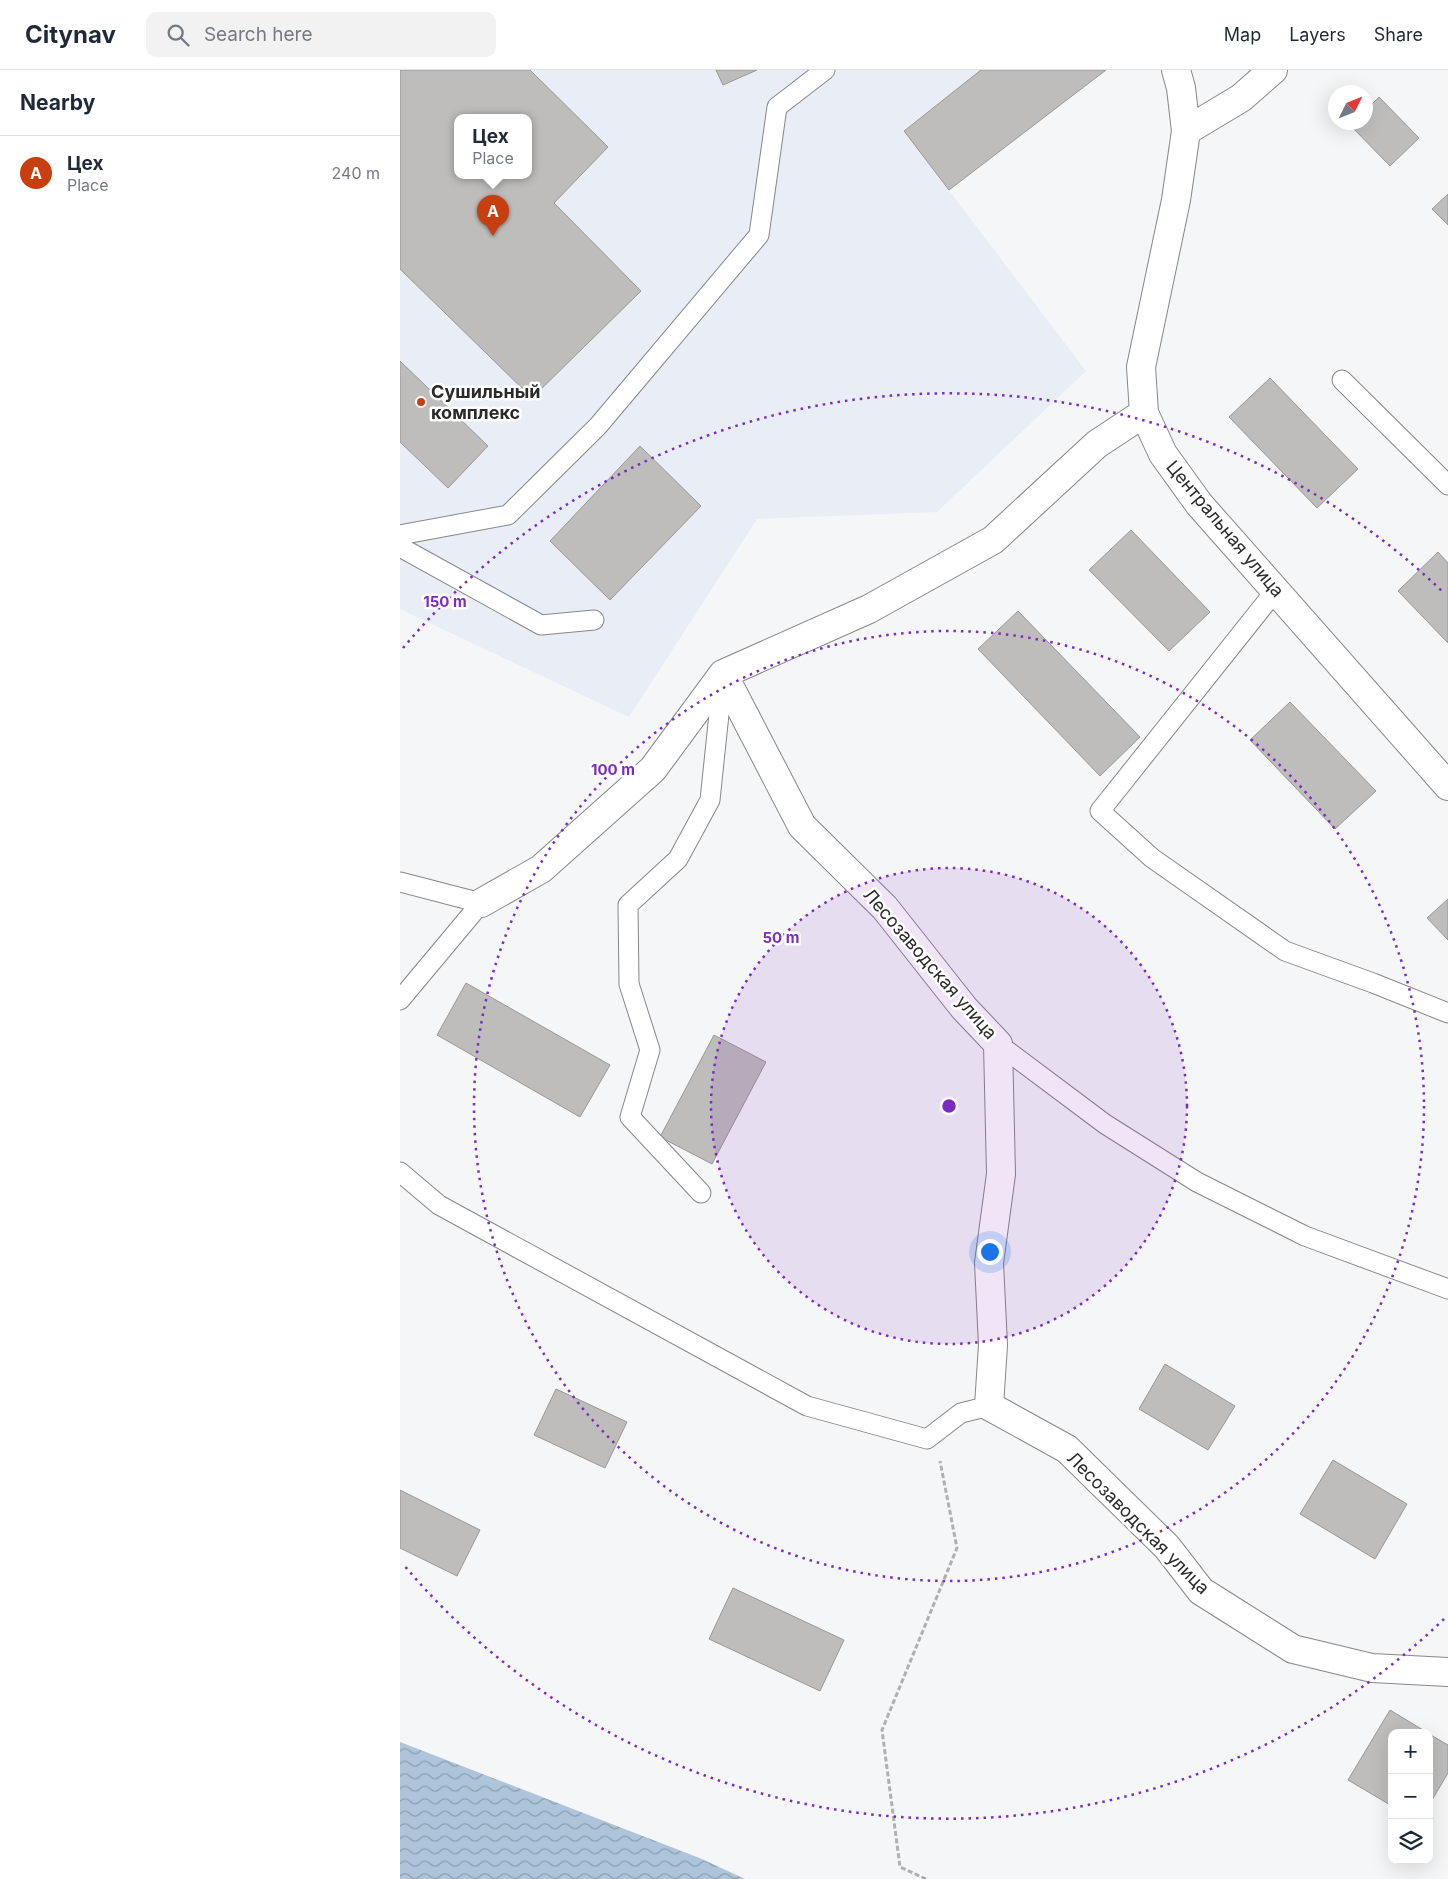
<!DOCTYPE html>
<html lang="en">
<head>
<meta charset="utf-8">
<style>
  body { margin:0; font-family:Inter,sans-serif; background:#f2f2f3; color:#1f2937 }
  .controls { position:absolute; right:15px; bottom:15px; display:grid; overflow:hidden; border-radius:10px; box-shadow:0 5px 20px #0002 }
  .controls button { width:45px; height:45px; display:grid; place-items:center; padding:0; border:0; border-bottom:1px solid #e0e1e3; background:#fff; color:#1f2937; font:25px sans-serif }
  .compass { position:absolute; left:928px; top:15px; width:45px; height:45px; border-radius:50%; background:#fff; box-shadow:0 5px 20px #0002; rotate:47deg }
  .you { position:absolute; left:589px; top:1181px; width:18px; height:18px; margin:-12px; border:4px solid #fff; border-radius:50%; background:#1a73e8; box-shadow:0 0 0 8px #1a73e833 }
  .badge { display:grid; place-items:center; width:32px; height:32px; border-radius:50%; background:#c73f0f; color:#fff; font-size:16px; font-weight:700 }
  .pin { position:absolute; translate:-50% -41px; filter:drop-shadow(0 1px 2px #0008) }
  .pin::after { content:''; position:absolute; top:26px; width:18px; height:15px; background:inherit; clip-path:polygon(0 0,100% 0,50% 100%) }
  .popup { position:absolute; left:54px; top:44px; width:78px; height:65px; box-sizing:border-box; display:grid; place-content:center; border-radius:10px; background:#fff; filter:drop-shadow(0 1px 4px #0005); font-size:16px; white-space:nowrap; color:#747a83 }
  .popup b { font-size:19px; color:#1f2937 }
  .popup::after { content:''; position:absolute; left:50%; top:100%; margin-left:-10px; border:10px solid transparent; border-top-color:#fff }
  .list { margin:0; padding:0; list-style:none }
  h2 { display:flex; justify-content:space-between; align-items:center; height:65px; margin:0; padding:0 20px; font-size:21px }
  h2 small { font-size:16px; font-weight:400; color:#747a83 }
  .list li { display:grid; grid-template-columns:32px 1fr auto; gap:15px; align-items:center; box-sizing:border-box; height:75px; padding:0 20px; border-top:1px solid #e0e1e3 }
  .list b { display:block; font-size:19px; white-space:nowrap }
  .list p { margin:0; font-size:16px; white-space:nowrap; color:#747a83 }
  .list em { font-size:16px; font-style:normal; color:#747a83 }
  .icon { flex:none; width:28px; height:28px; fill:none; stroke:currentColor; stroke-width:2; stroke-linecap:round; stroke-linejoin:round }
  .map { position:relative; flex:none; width:1048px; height:1809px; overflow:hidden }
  header { display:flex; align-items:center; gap:30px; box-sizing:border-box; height:70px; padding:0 25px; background:#fff; border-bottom:1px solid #e0e1e3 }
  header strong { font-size:24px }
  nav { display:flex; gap:28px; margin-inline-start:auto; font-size:18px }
  .search { width:350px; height:45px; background:#f2f2f3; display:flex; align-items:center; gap:12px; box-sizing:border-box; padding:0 18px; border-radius:10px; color:#747a83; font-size:19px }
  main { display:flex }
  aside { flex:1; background:#fff }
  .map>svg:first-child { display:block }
  .built { fill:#e8edf6; fill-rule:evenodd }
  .water { fill:url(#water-waves) }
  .building { fill:#bebdbb; stroke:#9a9896; fill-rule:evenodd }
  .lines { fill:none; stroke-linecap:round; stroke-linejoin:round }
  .lane-casing { stroke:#868789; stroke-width:21 }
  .street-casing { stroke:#868789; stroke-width:30 }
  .secondary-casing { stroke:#868789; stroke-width:30 }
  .path { stroke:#b0b0b2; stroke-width:3; stroke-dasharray:5 2.5; stroke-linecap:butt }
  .lane { stroke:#fff; stroke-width:19 }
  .street { stroke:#fff; stroke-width:28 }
  .secondary { stroke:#fff; stroke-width:28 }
  .ring { fill:none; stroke:#7b2cbf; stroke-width:2.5; stroke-dasharray:2.5 5 }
  .poi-dot { fill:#c73f0f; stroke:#fff; stroke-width:2 }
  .labels { text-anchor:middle; stroke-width:5; stroke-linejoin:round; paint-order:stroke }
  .poi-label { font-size:18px; font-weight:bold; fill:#2a2a2b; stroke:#fff; text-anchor:start }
  .street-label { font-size:18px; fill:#2a2a2b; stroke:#fff }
  .centre { fill:#7b2cbf; stroke:#fff; stroke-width:2.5 }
  .ring-label { font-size:15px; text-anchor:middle; font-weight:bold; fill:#7b2cbf; stroke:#fff; stroke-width:5; stroke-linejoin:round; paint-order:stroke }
</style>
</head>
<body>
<header>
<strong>Citynav</strong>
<div class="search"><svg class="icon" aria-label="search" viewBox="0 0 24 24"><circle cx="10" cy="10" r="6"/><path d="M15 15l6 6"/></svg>Search here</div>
<nav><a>Map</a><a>Layers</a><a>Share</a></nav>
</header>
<main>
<aside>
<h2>Nearby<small></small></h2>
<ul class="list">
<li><span class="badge">A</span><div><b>Цех</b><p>Place</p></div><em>240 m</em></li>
</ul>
</aside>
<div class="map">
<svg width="1048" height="1809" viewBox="0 0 1048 1809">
  <defs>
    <pattern id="water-waves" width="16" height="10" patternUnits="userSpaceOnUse" patternTransform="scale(1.25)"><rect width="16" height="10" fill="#adc4da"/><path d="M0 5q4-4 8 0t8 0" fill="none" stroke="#8d9fb1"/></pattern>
  </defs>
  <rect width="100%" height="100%" fill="#f5f6f8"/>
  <path class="built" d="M0 0H583L503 60 686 301 537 442 357 449 229 647 0 539ZM58 47H128V105H58Z"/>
  <path class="water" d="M0 1672 302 1789 345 1809H0Z"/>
  <path class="building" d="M0 0H130L208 77 154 133 241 221 132 328 0 199ZM58 47H128V105H58Z
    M316 0H357L323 15Z
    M581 0H706L549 120 504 61Z
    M979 27 1019 68 990 96 950 55 953 52H966V40Z
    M1048 124V155L1032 139Z
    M0 291 88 376 48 418 0 372Z
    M870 308 958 399 917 438 829 347Z
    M240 376 301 436 210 530 150 471Z
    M731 460 810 542 769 581 689 500Z
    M1038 482 1048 493V573L998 521Z
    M618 541 740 667 700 706 578 579Z
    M890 632 976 721 935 759 850 670Z
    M1048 829V870L1027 848Z
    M66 913 210 995 180 1047 37 965Z
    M314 965 366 992 312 1094 260 1067Z
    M765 1294 835 1336 808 1380 739 1339Z
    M156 1319 227 1352 205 1398 134 1365Z
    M933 1390 1007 1434 975 1489 900 1444Z
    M0 1420 80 1460 57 1506 0 1478Z
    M333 1518 444 1570 420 1621 309 1569Z
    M990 1640 1028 1663H992V1736L948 1710Z
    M1029 1664 1048 1675V1703L1029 1735Z"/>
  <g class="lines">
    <defs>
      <path id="lane" d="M942 310 1048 415
        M0 465 108 445 198 356 359 165 377 37 425 0
        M0 477 141 555 194 550
        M876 520 700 741 752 788 885 881 973 913 1048 943
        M0 812 81 833 0 930
        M598 974 705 1054 797 1112 905 1166 1048 1219
        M0 1102 39 1135 407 1336 527 1369 561 1343 589 1336
        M301 1123 230 1047 250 980 229 914 228 835 278 789 310 730 323 606"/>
      <path id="street" d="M776 0 781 18 786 61 841 28 873 0
        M323 604 402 756 485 838 564 938 598 974 601 1104 589 1193 593 1275 589 1336 667 1379 767 1477 801 1521 893 1579 972 1598 1048 1602
        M81 833 141 799 253 699 323 604 469 539 593 470 697 374 744 343"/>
      <path id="secondary" d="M786 61 776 130 741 297 744 343 763 384 799 434 1048 716"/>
    </defs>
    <use href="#lane" class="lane-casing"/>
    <use href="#street" class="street-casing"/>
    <use href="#secondary" class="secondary-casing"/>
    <path class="path" d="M526 1809 500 1797 482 1660 557 1478 540 1391"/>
    <use href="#lane" class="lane"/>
    <use href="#street" class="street"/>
    <use href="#secondary" class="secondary"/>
  </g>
  <circle cx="549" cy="1036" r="238" fill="#7b2cbf" fill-opacity=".12"/>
  <g class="ring">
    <circle cx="549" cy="1036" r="238"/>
    <circle cx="549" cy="1036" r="475"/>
    <path d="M1044 1549A713 713 0 0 1 3 1494M3 578A713 713 0 0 1 1044 523"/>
  </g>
  <circle class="poi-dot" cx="21" cy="332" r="5"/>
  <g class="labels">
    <g class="poi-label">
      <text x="31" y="328">Сушильный<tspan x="31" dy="21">комплекс</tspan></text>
    </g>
    <g class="street-label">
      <text transform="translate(825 459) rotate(50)" y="6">Центральная улица</text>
      <text transform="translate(530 894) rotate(49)" y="6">Лесозаводская улица</text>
      <text transform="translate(738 1453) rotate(45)" y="6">Лесозаводская улица</text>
    </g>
  </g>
  <circle cx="549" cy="1036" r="8" class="centre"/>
  <g class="ring-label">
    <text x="45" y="537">150 m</text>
    <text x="213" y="705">100 m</text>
    <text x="381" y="873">50 m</text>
  </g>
</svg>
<div class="controls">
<button>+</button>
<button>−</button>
<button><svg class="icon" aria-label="layers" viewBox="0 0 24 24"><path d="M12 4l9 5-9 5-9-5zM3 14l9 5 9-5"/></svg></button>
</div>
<svg class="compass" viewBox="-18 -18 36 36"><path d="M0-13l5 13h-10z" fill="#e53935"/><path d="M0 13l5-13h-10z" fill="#747a83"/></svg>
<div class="you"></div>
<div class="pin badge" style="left:93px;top:166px">A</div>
<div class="popup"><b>Цех</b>Place</div>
</div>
</main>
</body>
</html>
